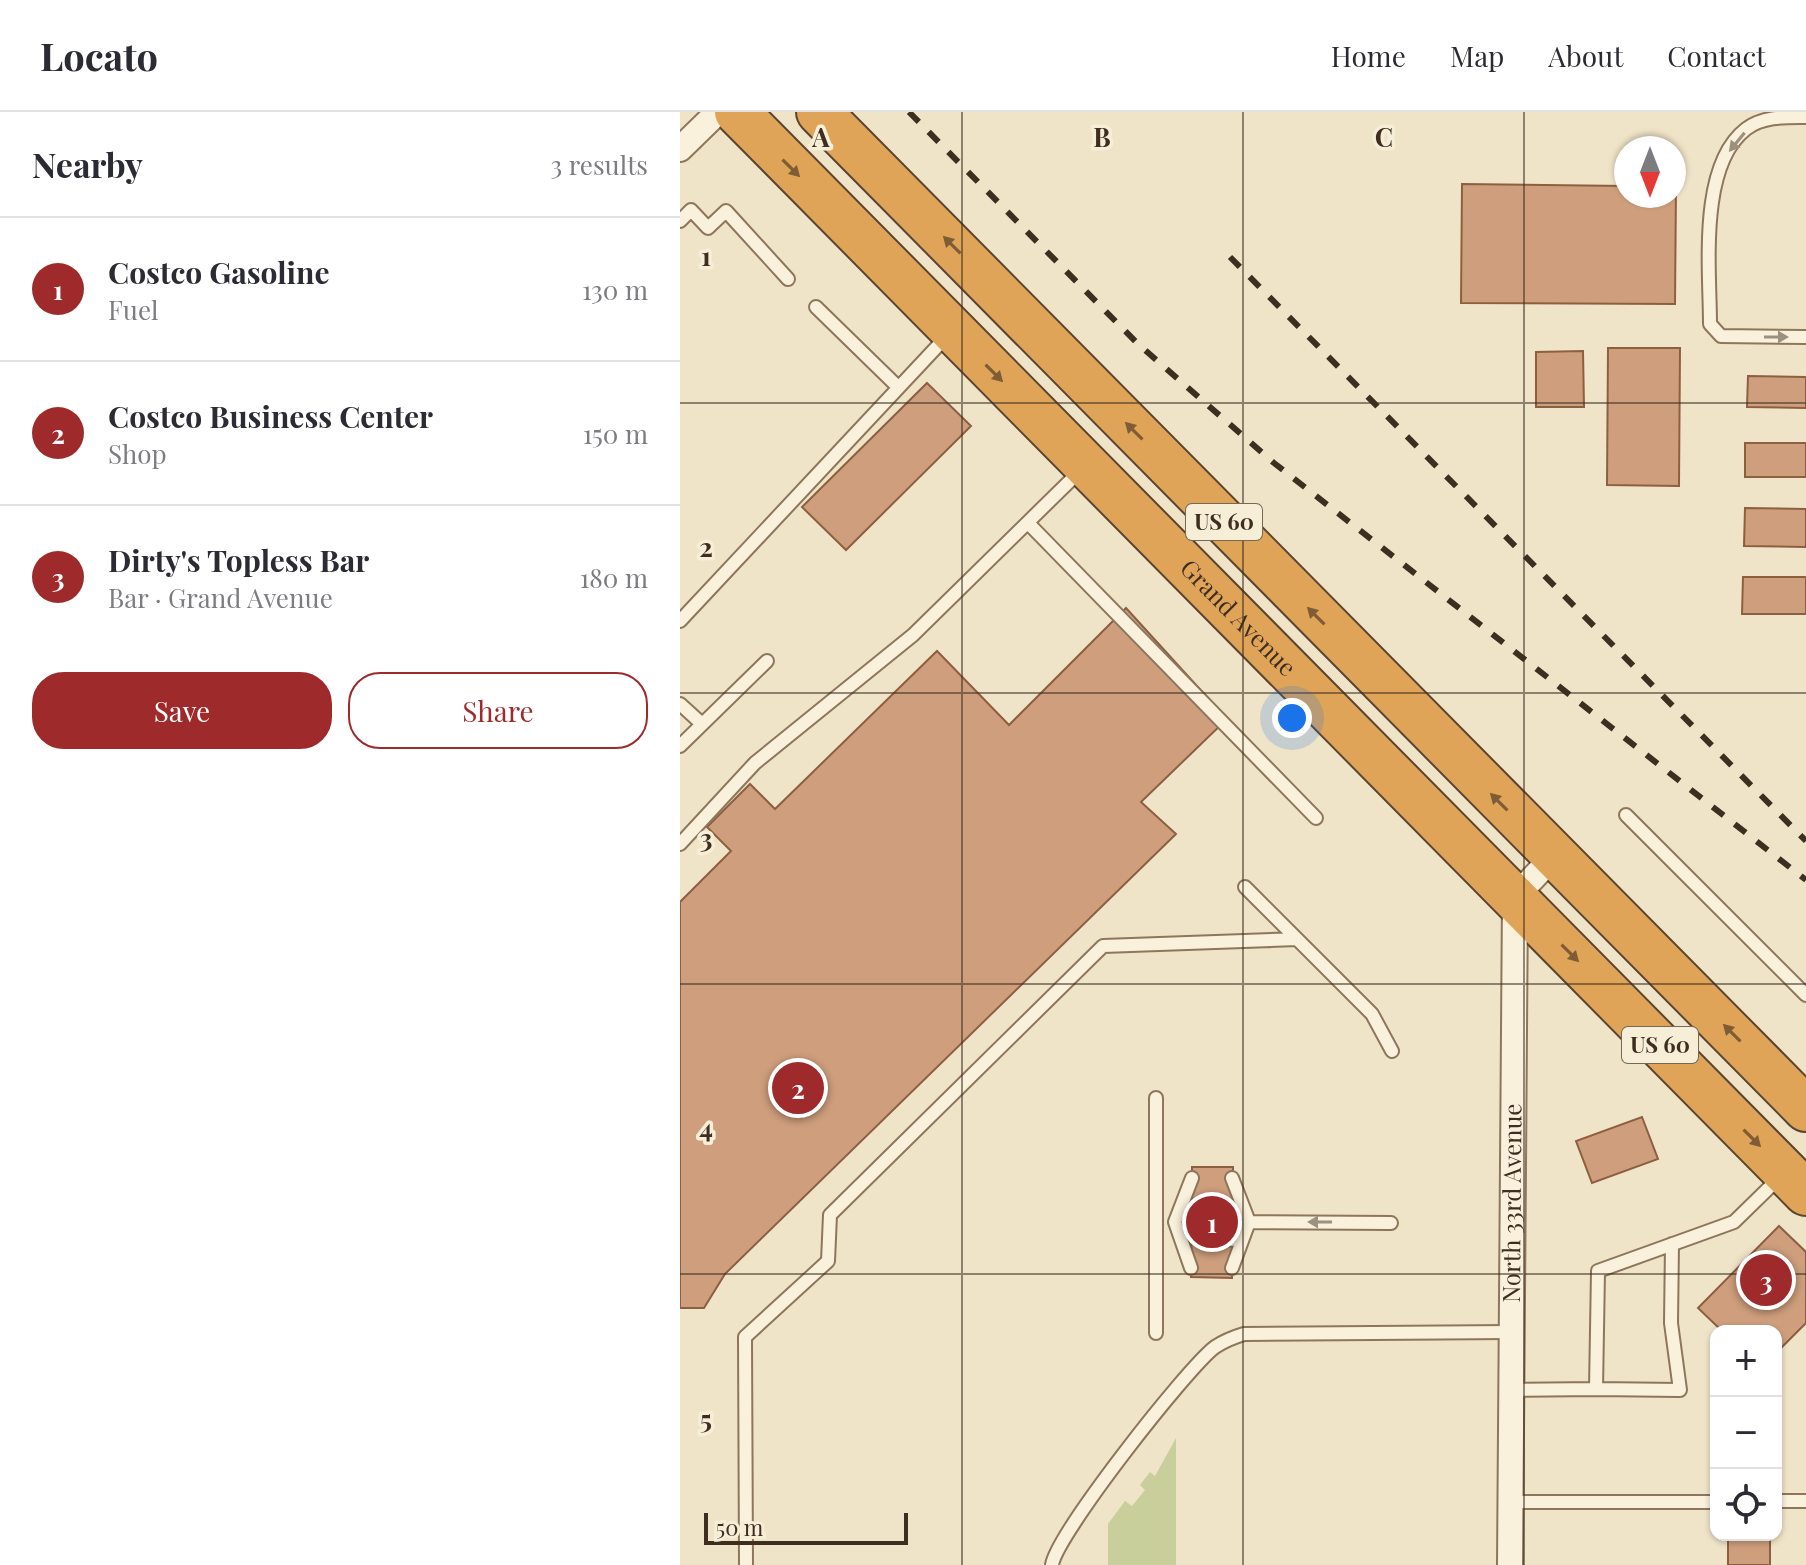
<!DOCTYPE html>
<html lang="en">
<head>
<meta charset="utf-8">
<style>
  body { margin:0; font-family:"Playfair Display",serif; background:#f2f2f3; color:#2b2b33 }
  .controls { position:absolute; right:24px; bottom:24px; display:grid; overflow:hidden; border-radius:16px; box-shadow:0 2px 6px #0004 }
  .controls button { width:72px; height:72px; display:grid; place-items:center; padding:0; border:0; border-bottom:2px solid #e1e1e2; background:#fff; color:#2b2b33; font:40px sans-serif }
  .compass { position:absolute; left:934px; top:24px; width:72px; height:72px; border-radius:50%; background:#fff; box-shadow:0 2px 6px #0004; rotate:180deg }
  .scale { position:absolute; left:24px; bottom:20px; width:204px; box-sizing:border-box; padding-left:8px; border:4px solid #3d2e20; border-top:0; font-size:22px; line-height:28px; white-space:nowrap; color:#3d2e20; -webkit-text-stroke:6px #f7eed8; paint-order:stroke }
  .you { position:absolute; left:612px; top:606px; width:28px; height:28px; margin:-20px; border:6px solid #fff; border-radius:50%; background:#1a73e8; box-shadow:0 0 0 12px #1a73e833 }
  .badge { display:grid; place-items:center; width:52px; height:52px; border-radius:50%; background:#9e2a2b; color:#fff; font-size:26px; font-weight:700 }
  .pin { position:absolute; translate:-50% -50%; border:4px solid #fff; box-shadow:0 2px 8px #0006 }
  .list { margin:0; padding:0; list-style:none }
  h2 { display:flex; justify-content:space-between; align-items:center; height:104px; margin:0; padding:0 32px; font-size:34px }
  h2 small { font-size:26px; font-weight:400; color:#7c7c81 }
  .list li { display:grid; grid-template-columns:52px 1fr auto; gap:24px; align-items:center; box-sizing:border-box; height:144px; padding:0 32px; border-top:2px solid #e1e1e2 }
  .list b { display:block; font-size:30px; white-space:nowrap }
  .list p { margin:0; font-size:26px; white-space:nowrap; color:#7c7c81 }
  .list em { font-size:26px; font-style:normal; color:#7c7c81 }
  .actions { display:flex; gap:16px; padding:24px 32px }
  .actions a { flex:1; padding:18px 0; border:2px solid #9e2a2b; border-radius:32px; text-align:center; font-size:28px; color:#9e2a2b }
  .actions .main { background:#9e2a2b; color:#fff }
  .icon { flex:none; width:44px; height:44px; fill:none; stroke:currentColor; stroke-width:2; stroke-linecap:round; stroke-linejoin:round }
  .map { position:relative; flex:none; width:1126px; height:1453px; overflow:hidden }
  header { display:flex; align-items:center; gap:48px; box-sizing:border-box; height:112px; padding:0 40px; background:#fff; border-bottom:2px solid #e1e1e2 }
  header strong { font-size:38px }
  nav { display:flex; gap:44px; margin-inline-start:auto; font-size:28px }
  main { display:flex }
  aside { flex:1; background:#fff }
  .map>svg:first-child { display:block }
  .green { fill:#c9cf9b }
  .building { fill:#cf9f7d; stroke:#8d5f41; stroke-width:2 }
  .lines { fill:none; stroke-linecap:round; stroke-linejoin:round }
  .lane-casing { stroke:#8d765c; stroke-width:16 }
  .street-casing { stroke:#8d765c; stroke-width:28 }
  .highway-casing { stroke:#5b4430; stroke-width:48 }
  .lane { stroke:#faf1dc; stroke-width:12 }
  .street { stroke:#faf1dc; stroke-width:24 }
  .highway { stroke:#e0a458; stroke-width:44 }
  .rail { stroke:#3d2e20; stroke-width:6; stroke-dasharray:14 14; stroke-linecap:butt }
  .oneway { fill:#9c907e }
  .oneway2 { fill:#7e5d36 }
  .grid { fill:none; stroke:#3d2e20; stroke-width:2; stroke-opacity:0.55 }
  .labels { text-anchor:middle; stroke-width:7; stroke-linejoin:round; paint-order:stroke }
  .shield { fill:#f7eed8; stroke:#756857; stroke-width:2 }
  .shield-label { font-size:22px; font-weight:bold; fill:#3d2e20 }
  .street-label { font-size:24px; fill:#3d2e20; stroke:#f7eed8 }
  .grid-label { font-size:26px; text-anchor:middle; font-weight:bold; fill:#3d2e20; stroke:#f7eed8; stroke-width:7; stroke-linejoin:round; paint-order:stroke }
</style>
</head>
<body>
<header>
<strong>Locato</strong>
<nav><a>Home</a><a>Map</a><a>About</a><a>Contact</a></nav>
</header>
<main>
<aside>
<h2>Nearby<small>3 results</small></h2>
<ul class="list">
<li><span class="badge">1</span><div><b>Costco Gasoline</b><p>Fuel</p></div><em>130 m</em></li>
<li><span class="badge">2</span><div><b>Costco Business Center</b><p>Shop</p></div><em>150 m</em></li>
<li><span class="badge">3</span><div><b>Dirty's Topless Bar</b><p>Bar · Grand Avenue</p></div><em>180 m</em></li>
</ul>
<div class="actions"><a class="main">Save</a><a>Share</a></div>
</aside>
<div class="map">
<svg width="1126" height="1453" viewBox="0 0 1126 1453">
  <rect width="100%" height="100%" fill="#f0e4c8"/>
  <path class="green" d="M496 1326V1453H428V1412L445 1389 452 1394 465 1378 460 1373 470 1360 475 1364Z"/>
  <path class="building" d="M782 72 946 74V84H994L996 74 995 192 781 191Z
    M928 236H1000L999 374 927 373Z
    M903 239 904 295H856V240Z
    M1068 264 1126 265V296L1067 295Z
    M247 271 291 314 166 438 122 395Z
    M1065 331H1126V365H1065Z
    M1065 396 1126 397V435L1064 434Z
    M1063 465H1126V502H1062Z
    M446 496 547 607 461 690 496 722 45 1162 24 1196H0V790L51 739 27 715 70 672 95 697 257 539 329 613Z
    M962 1005 978 1047 912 1071 896 1029Z
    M512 1055H553L552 1166 511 1165Z
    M1099 1114 1126 1140V1211L1096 1241V1219H1042L1018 1196Z
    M1048 1423H1090V1453H1048Z"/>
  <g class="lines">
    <defs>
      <path id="lane" d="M1126 5C1106 5 1083 4 1066 17 1018 54 1030 158 1030 212L1041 224 1126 225
        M0 109 11 98 28 116 46 99 108 167
        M136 195 218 275
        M349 412 636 706
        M0 509 267 224
        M0 592 22 612
        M0 634 87 549
        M946 703 1126 883
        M0 732 75 651 233 523 400 359
        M565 775 692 902 712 939
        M476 986V1221
        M552 1128 569 1110 711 1111
        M511 1156 495 1110 512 1066
        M552 1156 569 1110 552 1066
        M916 1277 1000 1278 991 1211 992 1132
        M831 1278 916 1277 918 1159 1054 1110 1100 1065
        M1096 1389H1126
        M830 1390H1036
        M66 1453 65 1225 148 1149 150 1103 423 834 617 827
        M372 1453C376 1423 507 1256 535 1235 544 1229 554 1225 564 1222L831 1220"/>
      <g id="street">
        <path d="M0 37 38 0"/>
        <path id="s1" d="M830 1453 835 785 873 745"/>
      </g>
      <g id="highway">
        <path id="s2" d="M57 0 1126 1081"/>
        <path d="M139 0 1126 997"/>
      </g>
    </defs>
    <use href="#lane" class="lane-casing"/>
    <use href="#street" class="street-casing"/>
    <use href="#highway" class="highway-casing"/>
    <use href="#lane" class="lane"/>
    <use href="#street" class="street"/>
    <use href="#highway" class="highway"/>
    <path class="rail" d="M229 0 458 232 594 351 1126 768
      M550 145 1126 729"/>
  </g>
  <defs><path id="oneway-solid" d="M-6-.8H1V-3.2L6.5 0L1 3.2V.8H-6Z" transform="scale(2)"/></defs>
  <g class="oneway">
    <use href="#oneway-solid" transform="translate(1057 30) rotate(129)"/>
    <use href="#oneway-solid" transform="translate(1096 225)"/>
    <use href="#oneway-solid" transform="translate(640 1110) rotate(-180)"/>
  </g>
  <g class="oneway2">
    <use href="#oneway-solid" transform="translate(111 56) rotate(45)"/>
    <use href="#oneway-solid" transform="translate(272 133) rotate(-135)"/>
    <use href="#oneway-solid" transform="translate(314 261) rotate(45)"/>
    <use href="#oneway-solid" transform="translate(454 319) rotate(-135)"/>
    <use href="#oneway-solid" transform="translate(636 504) rotate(-135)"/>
    <use href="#oneway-solid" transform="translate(819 690) rotate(-135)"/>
    <use href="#oneway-solid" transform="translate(890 841) rotate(45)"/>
    <use href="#oneway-solid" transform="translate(1052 921) rotate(-135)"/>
    <use href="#oneway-solid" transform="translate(1072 1026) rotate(45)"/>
  </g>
  <path class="grid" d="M282 0V1453M563 0V1453M844 0V1453M0 291H1126M0 581H1126M0 872H1126M0 1162H1126"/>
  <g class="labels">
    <g class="shield">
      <rect x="506" y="392" width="76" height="36" rx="6"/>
      <rect x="942" y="915" width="76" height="36" rx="6"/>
    </g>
    <g class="shield-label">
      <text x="544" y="418">US 60</text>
      <text x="980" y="941">US 60</text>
    </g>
    <g class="street-label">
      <text dy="8" stroke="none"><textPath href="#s2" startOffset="712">Grand Avenue</textPath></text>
      <text dy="8" stroke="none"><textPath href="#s1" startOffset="362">North 33rd Avenue</textPath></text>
    </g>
  </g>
  <g class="grid-label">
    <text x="141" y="35">A</text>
    <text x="422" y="35">B</text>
    <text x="704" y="35">C</text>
    <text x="26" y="154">1</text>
    <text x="26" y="445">2</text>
    <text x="26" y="736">3</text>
    <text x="26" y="1026">4</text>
    <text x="26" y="1317">5</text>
  </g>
</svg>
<div class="controls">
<button>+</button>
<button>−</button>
<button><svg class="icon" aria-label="locate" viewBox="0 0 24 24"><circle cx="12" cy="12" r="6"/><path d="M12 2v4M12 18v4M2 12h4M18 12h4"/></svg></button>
</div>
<svg class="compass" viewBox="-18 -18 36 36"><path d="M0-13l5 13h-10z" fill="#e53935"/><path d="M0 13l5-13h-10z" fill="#7c7c81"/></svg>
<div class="scale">50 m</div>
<div class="you"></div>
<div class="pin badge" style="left:532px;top:1110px">1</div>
<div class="pin badge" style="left:118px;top:976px">2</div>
<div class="pin badge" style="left:1086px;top:1168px">3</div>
</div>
</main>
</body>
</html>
